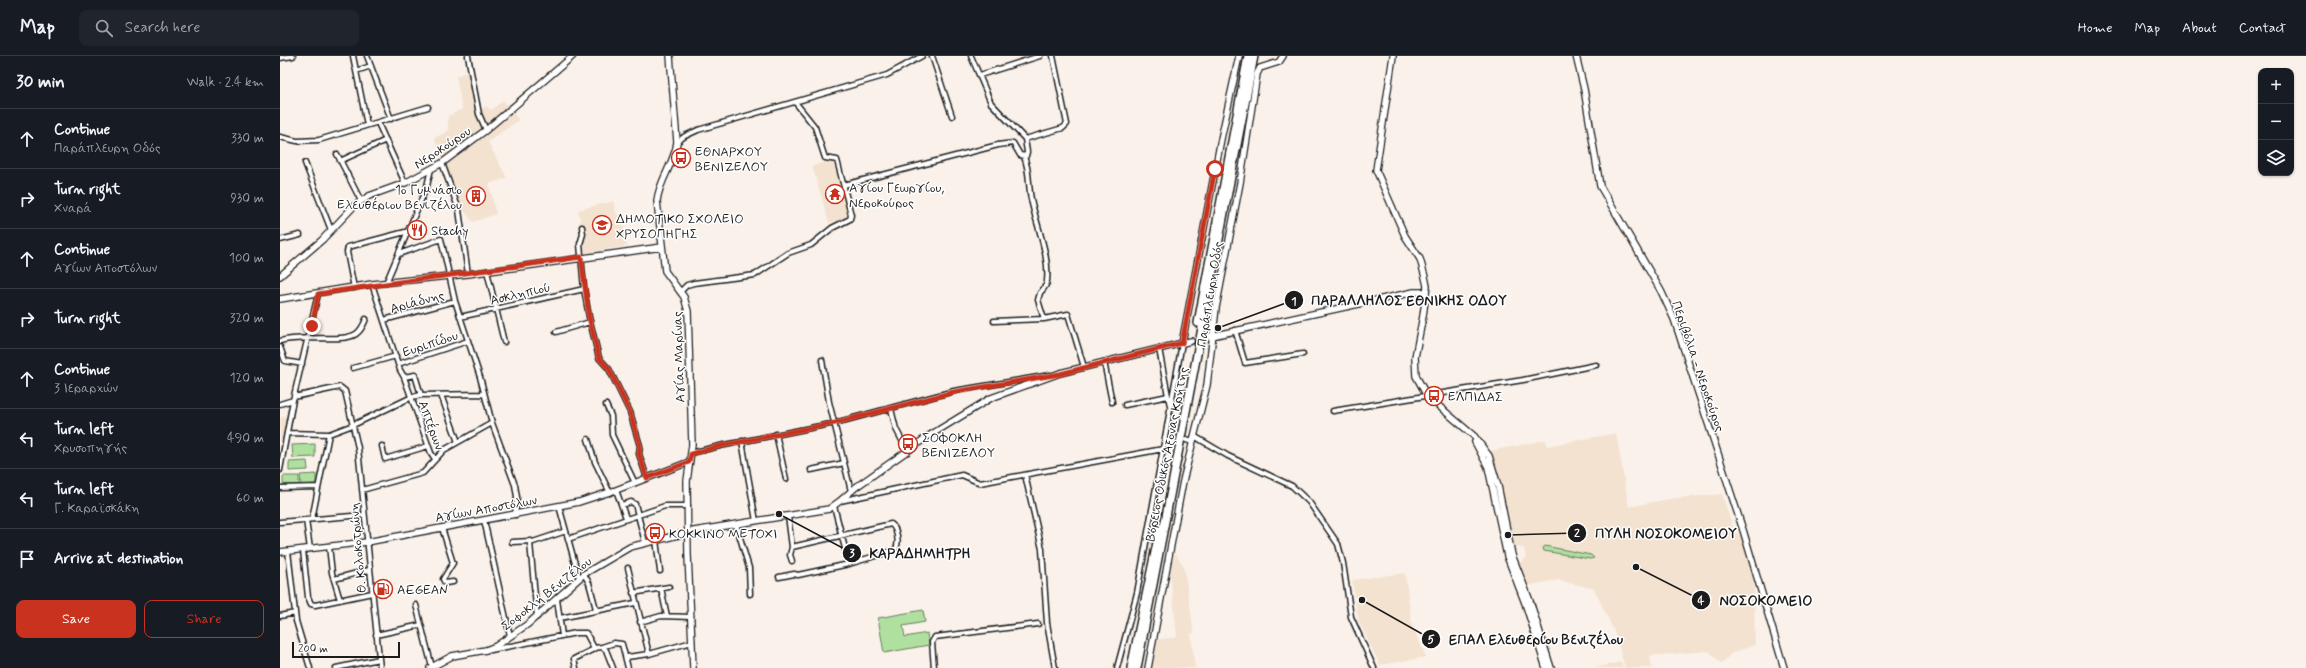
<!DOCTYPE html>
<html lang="en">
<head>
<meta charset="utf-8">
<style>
  body { margin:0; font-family:Mynerve,sans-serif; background:#20242c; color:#f1f3f6 }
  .controls { position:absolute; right:12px; top:12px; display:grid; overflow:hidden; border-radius:8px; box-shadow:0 1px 3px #0004 }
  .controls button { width:36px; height:36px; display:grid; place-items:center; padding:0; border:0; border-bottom:1px solid #363941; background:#171b24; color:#f1f3f6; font:20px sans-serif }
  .scale { position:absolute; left:12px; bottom:10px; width:108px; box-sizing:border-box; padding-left:4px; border:2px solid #1c1c1c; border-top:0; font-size:11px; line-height:14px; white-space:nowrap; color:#1c1c1c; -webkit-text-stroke:3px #fff; paint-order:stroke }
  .stop { position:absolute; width:12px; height:12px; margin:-9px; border:3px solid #c8321e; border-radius:50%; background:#fff }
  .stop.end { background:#c8321e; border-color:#fff; box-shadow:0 1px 4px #0008 }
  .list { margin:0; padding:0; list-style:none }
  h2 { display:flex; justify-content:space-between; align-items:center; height:52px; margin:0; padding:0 16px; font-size:17px }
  h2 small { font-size:13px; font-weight:400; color:#9ea1a6 }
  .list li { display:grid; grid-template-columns:26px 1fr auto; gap:12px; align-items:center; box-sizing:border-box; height:60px; padding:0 16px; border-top:1px solid #363941 }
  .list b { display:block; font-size:15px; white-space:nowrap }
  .list p { margin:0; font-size:13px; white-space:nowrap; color:#9ea1a6 }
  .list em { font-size:13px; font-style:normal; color:#9ea1a6 }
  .actions { display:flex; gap:8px; padding:12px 16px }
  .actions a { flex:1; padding:9px 0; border:1px solid #c8321e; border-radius:8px; text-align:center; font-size:14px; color:#c8321e }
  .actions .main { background:#c8321e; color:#fff }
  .icon { flex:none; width:22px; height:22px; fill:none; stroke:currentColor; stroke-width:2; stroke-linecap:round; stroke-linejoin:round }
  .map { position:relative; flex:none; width:2026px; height:612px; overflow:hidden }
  header { display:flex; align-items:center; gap:24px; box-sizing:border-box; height:56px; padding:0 20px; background:#171b24; border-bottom:1px solid #363941 }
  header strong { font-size:19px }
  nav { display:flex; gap:22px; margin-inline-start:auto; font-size:14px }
  .search { width:280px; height:36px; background:#20242c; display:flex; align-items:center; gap:10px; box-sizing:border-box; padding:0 14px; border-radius:8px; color:#9ea1a6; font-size:15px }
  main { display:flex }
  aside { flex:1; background:#171b24 }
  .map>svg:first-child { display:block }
  .built { fill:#f3e2d0 }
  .green { fill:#b0e0a0; stroke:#667e5e }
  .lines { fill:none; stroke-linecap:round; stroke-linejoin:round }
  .street-tunnel { stroke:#d9d2cb; stroke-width:4; stroke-dasharray:4 2; stroke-linecap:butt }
  .street-casing { stroke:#1c1c1c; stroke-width:7 }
  .secondary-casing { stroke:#1c1c1c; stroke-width:8 }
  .highway-casing { stroke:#1c1c1c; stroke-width:10 }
  .street { stroke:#fff; stroke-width:4 }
  .secondary { stroke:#fff; stroke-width:5.5 }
  .highway { stroke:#fff; stroke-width:7 }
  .route { stroke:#c8321e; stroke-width:5 }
  .labels { text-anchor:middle; stroke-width:3; stroke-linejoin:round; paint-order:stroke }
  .street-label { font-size:13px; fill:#1c1c1c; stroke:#fff }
  .poi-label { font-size:13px; fill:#1c1c1c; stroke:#fff; text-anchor:start }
  .leader { fill:none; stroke:#1c1c1c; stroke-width:1.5 }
  .callout-dot { fill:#1c1c1c; stroke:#fff; stroke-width:1.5 }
  .mark-label { font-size:12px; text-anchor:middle; font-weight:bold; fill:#fff }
  .callout-label { font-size:14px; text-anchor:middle; font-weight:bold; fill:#1c1c1c; stroke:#fff; stroke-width:3; stroke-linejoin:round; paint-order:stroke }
</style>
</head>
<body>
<header>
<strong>Map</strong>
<div class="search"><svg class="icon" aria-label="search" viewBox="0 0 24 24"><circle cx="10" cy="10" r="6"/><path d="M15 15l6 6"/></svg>Search here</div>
<nav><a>Home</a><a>Map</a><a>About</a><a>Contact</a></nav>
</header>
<main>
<aside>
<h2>30 min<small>Walk · 2.4 km</small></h2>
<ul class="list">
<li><svg class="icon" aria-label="ahead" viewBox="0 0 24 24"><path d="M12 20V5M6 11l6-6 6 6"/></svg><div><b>Continue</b><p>Παράπλευρη Οδός</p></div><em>330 m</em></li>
<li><svg class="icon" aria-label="right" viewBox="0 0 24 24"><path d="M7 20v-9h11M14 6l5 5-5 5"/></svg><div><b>Turn right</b><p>Χναρά</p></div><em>930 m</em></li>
<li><svg class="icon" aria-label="ahead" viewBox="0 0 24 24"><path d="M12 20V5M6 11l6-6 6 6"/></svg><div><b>Continue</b><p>Αγίων Αποστόλων</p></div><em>100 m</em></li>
<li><svg class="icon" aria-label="right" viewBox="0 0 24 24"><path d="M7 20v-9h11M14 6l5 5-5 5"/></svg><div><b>Turn right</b></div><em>320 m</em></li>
<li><svg class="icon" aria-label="ahead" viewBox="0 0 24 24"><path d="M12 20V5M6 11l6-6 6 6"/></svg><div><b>Continue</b><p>3 Ιεραρχών</p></div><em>120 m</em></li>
<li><svg class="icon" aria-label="left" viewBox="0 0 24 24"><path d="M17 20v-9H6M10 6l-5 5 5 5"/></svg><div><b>Turn left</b><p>Χρυσοπηγής</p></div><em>490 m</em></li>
<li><svg class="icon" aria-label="left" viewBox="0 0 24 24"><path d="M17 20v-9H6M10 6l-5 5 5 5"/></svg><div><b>Turn left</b><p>Γ. Καραϊσκάκη</p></div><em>60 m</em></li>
<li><svg class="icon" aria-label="arrive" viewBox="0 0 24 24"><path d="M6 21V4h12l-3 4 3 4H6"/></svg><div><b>Arrive at destination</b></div></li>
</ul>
<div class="actions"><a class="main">Save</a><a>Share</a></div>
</aside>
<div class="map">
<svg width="2026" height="612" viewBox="0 0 2026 612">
  <rect width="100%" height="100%" fill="#faf2ea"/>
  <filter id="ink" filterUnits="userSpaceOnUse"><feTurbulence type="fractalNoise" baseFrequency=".025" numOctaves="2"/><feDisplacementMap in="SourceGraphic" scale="8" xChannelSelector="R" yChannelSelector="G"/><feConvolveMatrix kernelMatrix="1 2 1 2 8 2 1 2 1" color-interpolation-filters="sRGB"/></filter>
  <g filter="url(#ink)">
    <path class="built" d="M189 15 198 56 206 50 211 54 223 44 239 64 208 86 227 122 209 128 216 158 193 166 182 152 154 82 168 75V60L182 53 176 20Z
      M555 103 571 161 549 167 532 110Z
      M333 145 337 159 341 158 347 190 301 198 303 176 298 154Z
      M8 360 0 410V362Z
      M1336 377 1349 451 1388 443 1442 438 1453 473 1461 481 1474 527 1475 589 1452 597 1441 608 1429 595 1370 600 1372 612H1345L1334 575 1314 533 1278 524 1245 530 1239 508 1246 502 1244 492 1234 491 1231 487 1217 415 1210 395 1266 384 1267 390Z
      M895 497 904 511 914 577H911L915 612H871L875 584 897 581 890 516Z
      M1125 517 1132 569 1146 601 1100 609 1078 564 1072 524Z
      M1341 606 1343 612H1314Z"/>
    <path class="green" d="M35 388V401L13 402 12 389Z
      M27 405 28 414 9 415V406Z
      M36 418V428L21 429 20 419Z
      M3 420H19V429H3Z
      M1265 490 1311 499 1314 502 1310 503 1264 495 1263 492Z
      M643 554 645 566 623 570 625 581 647 577 649 589 604 597 598 562Z"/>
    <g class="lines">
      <path class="street-tunnel" d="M891 382 901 383"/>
      <defs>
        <path id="street" d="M73 0 87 69
          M87 0 111 63
          M188 0 199 58 206 74
          M652 0 672 60
          M691 0 711 47 745 83
          M0 2 13 0
          M76 15 91 10
          M700 19 760 0
          M98 67 125 127
          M0 81 17 85 39 84 148 51
          M397 86 405 80 418 74 607 19 642 0
          M57 98 81 145
          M744 101C750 114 748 129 751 143 756 168 770 200 767 225 767 230 763 233 760 237L758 244 764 263 788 258 804 311
          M60 105 106 84
          M25 107 51 174
          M162 107 179 154 188 218
          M564 129 718 89 733 87 740 99 746 100 747 96 745 83 783 72 787 68 773 0
          M302 171 303 178 300 188 304 233 309 261 319 302 329 313 350 356 360 390 359 398 367 422
          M0 184 20 179
          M119 198 161 183 175 245 200 321 212 367 235 429 237 441 235 459
          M207 215 224 286
          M106 227 147 130 151 113
          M74 232 67 196 68 191 129 175
          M400 236 407 229 414 227 475 219 508 197 531 189 552 172 570 163 571 159 557 104 545 102 535 71 515 46
          M180 261 304 233
          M104 264 175 245
          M714 265 764 263
          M955 274 965 307 1023 298
          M276 276 310 266
          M0 285C22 278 62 287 76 278 81 275 84 268 86 263
          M0 291 5 305 22 308
          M879 293 890 350
          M542 304 549 346 571 435
          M824 306 832 346
          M118 308 188 285
          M73 312 116 300
          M124 321 151 397 155 403
          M141 339 204 338
          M161 339 178 386
          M14 341 60 331 65 335 78 392 100 612
          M0 348 13 344
          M326 349 331 360 332 379 355 427
          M845 349 888 340
          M611 353 616 373 628 396
          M1053 355 1243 324 1316 309
          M7 377 49 378 73 369 132 341 141 339 135 319 124 321 120 314 92 228
          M496 378 506 423
          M914 380 948 400 1012 430 1029 446 1058 488 1063 507 1071 561 1094 612
          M308 383 315 406 330 437
          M906 384 912 386
          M462 385 476 465
          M102 390 105 403 148 390
          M411 397 440 390 555 367 674 335 770 319
          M0 414 13 344 38 238
          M531 414 564 407
          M745 419 762 493 767 567 775 612
          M0 432 38 431
          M82 434 143 417 164 394 212 367
          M336 434 346 462
          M560 445 682 419 700 427 883 393
          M342 449 351 446 355 448 365 486
          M279 450 299 522
          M554 450 569 508
          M508 460 512 491 510 499 512 505
          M32 463 49 378
          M26 464 30 493
          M204 464 230 580
          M0 466 84 459
          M456 468 469 512 470 538
          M162 472 173 507 163 523 165 527 173 526
          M288 483 385 450H408
          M376 484 380 515
          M232 486 251 485
          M49 490 52 517 60 544
          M23 494 28 541 31 548 35 549 92 537
          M8 495 16 565 30 612
          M348 512 369 598
          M304 518 309 527 316 553
          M499 521 514 518 518 519 569 508 615 494C620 488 617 472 611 468L512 491
          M54 523 89 514
          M381 532 387 560
          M353 537 389 531
          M277 543 282 580
          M136 549 152 611
          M0 560 15 557
          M257 561 250 487 286 475
          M280 562 355 547
          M360 566 381 560 411 561
          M96 579 141 569
          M322 591 334 587 342 588 348 612
          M211 594 296 577H306L314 592 322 591 326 594 333 612
          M347 601 369 598 412 586
          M56 612 99 603
          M296 612 294 603 316 592
          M654 612 652 586 655 581 758 568
          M837 612 857 537 902 287"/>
        <path id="secondary" d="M390 0 397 86C395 107 379 124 377 145L385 215 404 241 408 255 412 389 407 425 408 499 413 612
          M1113 0 1096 114 1125 180 1140 203 1145 221 1147 230 1143 260 1135 301 1136 320 1147 340 1194 380 1209 400 1218 430 1232 499 1250 545 1271 612
          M1296 0 1304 33 1320 130 1381 235 1394 263 1463 474 1504 612
          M0 220 42 184 74 150 89 140 125 127 162 107 206 74 293 0
          M0 243 92 228 188 218 382 191
          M927 281 1134 236H1146
          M902 287 941 83 959 0
          M1195 386 1208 411 1227 500 1245 547 1266 612
          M0 496 87 486 299 446 336 434 409 406
          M150 612 172 600 206 594 216 590 248 568 304 518 350 491 414 475 549 453 560 445 576 431 647 381 711 342 780 317 911 285
          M868 612 903 425 927 329 936 252 960 127 977 18 980 12 999 6 1003 0"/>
        <path id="highway" d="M918 267 968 0
          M851 612 880 472
          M857 612 974 0"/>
      </defs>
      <use href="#street" class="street-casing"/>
      <use href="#secondary" class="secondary-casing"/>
      <use href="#highway" class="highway-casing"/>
      <use href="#street" class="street"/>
      <use href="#secondary" class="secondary"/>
      <use href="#highway" class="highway"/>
    </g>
  </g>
  <g class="lines" filter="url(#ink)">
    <path class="route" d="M32 270 38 238C126 224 214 214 301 201L309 261 319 302 329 313 350 356 360 390 359 398 367 422 409 406 411 398 440 390 555 367 674 336 780 318 902 287 935 113"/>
  </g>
  <defs>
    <symbol id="bus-ring" viewBox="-11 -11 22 22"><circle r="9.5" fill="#fff" stroke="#c8321e" stroke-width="1.5"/><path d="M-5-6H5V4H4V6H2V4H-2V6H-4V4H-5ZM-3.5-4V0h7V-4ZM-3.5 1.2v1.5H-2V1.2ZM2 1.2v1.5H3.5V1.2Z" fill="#c8321e"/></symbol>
    <symbol id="temple-ring" viewBox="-11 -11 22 22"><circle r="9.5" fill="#fff" stroke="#c8321e" stroke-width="1.5"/><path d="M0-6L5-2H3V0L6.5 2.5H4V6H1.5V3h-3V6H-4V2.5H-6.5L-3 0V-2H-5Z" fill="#c8321e"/></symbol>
    <symbol id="building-ring" viewBox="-11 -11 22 22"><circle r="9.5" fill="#fff" stroke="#c8321e" stroke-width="1.5"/><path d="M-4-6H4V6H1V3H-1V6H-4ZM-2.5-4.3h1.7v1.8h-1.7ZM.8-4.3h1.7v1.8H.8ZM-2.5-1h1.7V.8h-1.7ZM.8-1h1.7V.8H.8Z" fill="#c8321e"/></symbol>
    <symbol id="school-ring" viewBox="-11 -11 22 22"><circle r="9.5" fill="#fff" stroke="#c8321e" stroke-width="1.5"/><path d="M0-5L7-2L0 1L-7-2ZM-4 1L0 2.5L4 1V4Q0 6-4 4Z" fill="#c8321e"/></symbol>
    <symbol id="restaurant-ring" viewBox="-11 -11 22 22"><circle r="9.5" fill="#fff" stroke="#c8321e" stroke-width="1.5"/><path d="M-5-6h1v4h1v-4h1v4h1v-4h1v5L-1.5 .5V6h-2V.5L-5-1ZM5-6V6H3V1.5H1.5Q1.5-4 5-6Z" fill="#c8321e"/></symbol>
    <symbol id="fuel-ring" viewBox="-11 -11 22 22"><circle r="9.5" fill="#fff" stroke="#c8321e" stroke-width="1.5"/><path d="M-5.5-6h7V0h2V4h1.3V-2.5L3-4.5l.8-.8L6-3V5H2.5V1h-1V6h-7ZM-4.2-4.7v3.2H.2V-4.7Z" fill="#c8321e"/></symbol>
  </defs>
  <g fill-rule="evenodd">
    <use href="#bus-ring" x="390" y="91" width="22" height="22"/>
    <use href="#temple-ring" x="544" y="127" width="22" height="22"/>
    <use href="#building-ring" x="185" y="129" width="22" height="22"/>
    <use href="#school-ring" x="311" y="158" width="22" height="22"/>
    <use href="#restaurant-ring" x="126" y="163" width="22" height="22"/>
    <use href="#bus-ring" x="1143" y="329" width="22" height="22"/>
    <use href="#bus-ring" x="617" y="377" width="22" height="22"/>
    <use href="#bus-ring" x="364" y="466" width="22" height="22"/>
    <use href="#fuel-ring" x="92" y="522" width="22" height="22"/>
  </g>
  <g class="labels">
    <g class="street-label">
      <text transform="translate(162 91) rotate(-34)" y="5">Νεροκούρου</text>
      <text transform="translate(240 237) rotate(-13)" y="5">Ασκληπιού</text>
      <text transform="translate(929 238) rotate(-81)" y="5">Παράπλευρη Οδός</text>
      <text transform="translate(137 245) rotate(-15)" y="5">Αριάδνης</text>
      <text transform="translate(150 287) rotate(-18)" y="5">Ευριπίδου</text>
      <text transform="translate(398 301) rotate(-92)" y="5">Αγίας Μαρίνας</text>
      <text transform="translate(1419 310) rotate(71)" y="5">Περιβόλια - Νεροκούρος</text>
      <text transform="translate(152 369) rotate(70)" y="5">Απτέρων</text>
      <text transform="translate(886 398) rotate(-79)" y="5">Βόρειος Οδικός Άξονας Κρήτης</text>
      <text transform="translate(206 452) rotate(-10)" y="5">Αγίων Αποστόλων</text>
      <text transform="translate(77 492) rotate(-95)" y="5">Θ. Κολοκοτρώνη</text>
      <text transform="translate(266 537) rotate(-38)" y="5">Σοφοκλή Βενιζέλου</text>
    </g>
    <g class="poi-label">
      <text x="415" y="100">ΕΘΝΑΡΧΟΥ<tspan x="415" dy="15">ΒΕΝΙΖΕΛΟΥ</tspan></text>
      <text x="569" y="136">Αγίου Γεωργίου,<tspan x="569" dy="15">Νεροκούρος</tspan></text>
      <text x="182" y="138" text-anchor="end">1ο Γυμνάσιο<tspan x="182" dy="15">Ελευθέριου Βενιζέλου</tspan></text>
      <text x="336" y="167">ΔΗΜΟΤΙΚΟ ΣΧΟΛΕΙΟ<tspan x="336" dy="15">ΧΡΥΣΟΠΗΓΗΣ</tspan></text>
      <text x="151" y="179">Stachy</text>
      <text x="1168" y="345">ΕΛΠΙΔΑΣ</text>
      <text x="642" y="386">ΣΟΦΟΚΛΗ<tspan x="642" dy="15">ΒΕΝΙΖΕΛΟΥ</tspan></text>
      <text x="389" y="482">ΚΟΚΚΙΝΟ ΜΕΤΟΧΙ</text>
      <text x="117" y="538">AEGEAN</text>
    </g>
  </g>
  <path class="leader" d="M938 272L1014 244M1228 479L1297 477M499 458L572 497M1356 511L1421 544M1082 544L1151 583"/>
  <g class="callout-dot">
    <circle cx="938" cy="272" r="4"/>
    <circle cx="1228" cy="479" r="4"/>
    <circle cx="499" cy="458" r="4"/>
    <circle cx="1356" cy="511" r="4"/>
    <circle cx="1082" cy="544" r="4"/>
    <circle cx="1014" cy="244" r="10"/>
    <circle cx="1297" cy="477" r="10"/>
    <circle cx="572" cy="497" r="10"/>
    <circle cx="1421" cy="544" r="10"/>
    <circle cx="1151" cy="583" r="10"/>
  </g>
  <g class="mark-label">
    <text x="1014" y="249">1</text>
    <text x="1297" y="481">2</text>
    <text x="572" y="501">3</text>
    <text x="1421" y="548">4</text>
    <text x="1151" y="587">5</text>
  </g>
  <g class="callout-label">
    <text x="1129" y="249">ΠΑΡΑΛΛΗΛΟΣ ΕΘΝΙΚΗΣ ΟΔΟΥ</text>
    <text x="1386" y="482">ΠΥΛΗ ΝΟΣΟΚΟΜΕΙΟΥ</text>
    <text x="640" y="502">ΚΑΡΑΔΗΜΗΤΡΗ</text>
    <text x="1486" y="549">ΝΟΣΟΚΟΜΕΙΟ</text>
    <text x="1256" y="588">ΕΠΑΛ Ελευθερίου Βενιζέλου</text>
  </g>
</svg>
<div class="controls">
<button>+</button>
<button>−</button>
<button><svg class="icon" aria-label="layers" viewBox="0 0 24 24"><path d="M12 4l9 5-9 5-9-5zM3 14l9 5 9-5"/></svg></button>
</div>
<div class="scale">200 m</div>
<div class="stop" style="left:935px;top:113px"></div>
<div class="stop end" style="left:32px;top:270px"></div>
</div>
</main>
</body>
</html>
